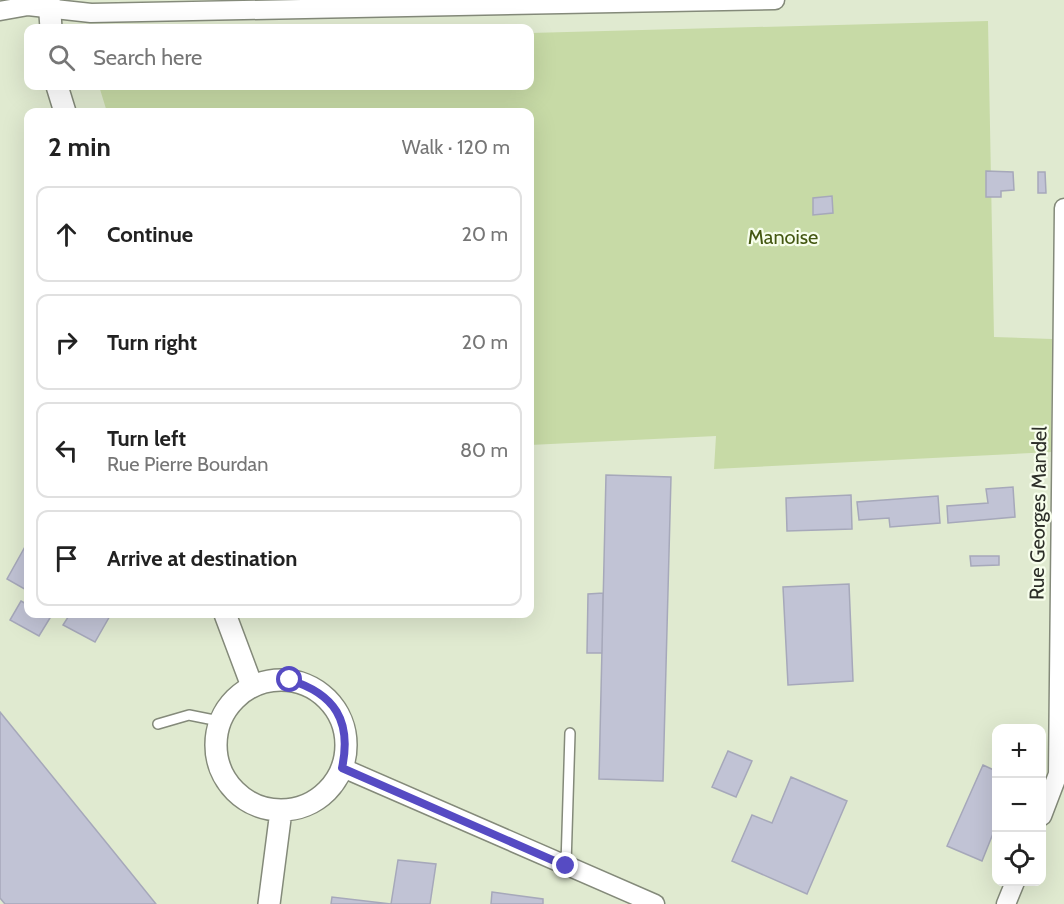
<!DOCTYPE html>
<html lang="en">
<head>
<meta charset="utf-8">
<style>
  body { margin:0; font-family:Cabin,sans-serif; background:#f2f2f2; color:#222 }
  .controls { position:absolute; right:18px; bottom:18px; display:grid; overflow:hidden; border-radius:12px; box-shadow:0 6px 24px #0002 }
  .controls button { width:54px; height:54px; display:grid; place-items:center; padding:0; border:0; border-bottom:2px solid #e0e0e0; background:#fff; color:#222; font:30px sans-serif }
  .stop { position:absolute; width:18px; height:18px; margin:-14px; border:4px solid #564bc3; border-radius:50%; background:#fff }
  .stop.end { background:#564bc3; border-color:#fff; box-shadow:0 2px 6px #0008 }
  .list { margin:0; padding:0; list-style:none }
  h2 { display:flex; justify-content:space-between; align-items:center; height:78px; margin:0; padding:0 24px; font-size:26px }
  h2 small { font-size:20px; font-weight:400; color:#767676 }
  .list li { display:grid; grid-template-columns:39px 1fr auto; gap:18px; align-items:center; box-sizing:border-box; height:96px; margin:0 12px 12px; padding:0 12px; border:2px solid #e0e0e0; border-radius:12px }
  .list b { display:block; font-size:22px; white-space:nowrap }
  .list p { margin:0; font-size:20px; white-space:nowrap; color:#767676 }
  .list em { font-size:20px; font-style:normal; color:#767676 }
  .icon { flex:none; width:33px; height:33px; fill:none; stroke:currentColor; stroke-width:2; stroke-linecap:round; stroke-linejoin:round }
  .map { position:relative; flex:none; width:1064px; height:904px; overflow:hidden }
  .search { position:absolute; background:#fff; box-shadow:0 6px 24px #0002; left:24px; top:24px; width:510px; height:66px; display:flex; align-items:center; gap:15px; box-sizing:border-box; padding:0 21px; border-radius:12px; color:#767676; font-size:22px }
  .panel { position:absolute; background:#fff; box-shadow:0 6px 24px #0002; left:24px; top:108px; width:510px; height:510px; border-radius:12px }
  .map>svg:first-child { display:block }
  .built { fill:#e0ead0; fill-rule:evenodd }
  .green { fill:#c7daa6 }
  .building { fill:#c1c3d5; stroke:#a6a8ba; stroke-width:1.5 }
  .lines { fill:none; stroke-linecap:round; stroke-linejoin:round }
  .service-casing { stroke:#848a7a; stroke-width:12 }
  .minor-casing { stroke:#848a7a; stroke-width:21 }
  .tertiary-casing { stroke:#848a7a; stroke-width:24 }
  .service { stroke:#fff; stroke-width:9 }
  .minor { stroke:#fff; stroke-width:18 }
  .tertiary { stroke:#fff; stroke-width:21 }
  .route { stroke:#564bc3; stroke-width:8 }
  .labels { text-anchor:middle; stroke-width:4.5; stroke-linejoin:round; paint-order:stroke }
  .park-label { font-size:20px; fill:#445812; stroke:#f7feec }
  .street-label { font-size:20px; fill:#2d2f29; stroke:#f7feec }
</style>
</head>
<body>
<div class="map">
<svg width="1064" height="904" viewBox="0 0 1064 904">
  <rect width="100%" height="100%" fill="#eaf1df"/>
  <path class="built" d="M0 0H1064V904H0ZM28 28H530V86H28ZM28 112H530V614H28ZM996 728H1042V882H996Z"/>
  <path class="green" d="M988 21 994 337 1052 339 1051 452 714 469 716 436 530 445V112H107L99 86H530V33Z"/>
  <path class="building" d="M986 171 1013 172 1014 190 1001 191V197H986Z
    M1038 172H1045L1046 193H1038Z
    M832 196 833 213 813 215V198Z
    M606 475 671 477 663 781 599 779Z
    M1013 487 1015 517 948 523 947 506 988 503 986 489Z
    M851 495 852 529 787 531 786 498Z
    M938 496 940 523 890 527 889 518 859 520 857 502Z
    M26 545 28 569 25 576 28 579V591L7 579Z
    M970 556H999V565L971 566Z
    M849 584 853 681 788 685 783 587Z
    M603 593 602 653H587L588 594Z
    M21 601 28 605V614H42L50 618 39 636 10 620Z
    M70 614H111L95 642 63 625Z
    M0 712 105 841 156 904H5L0 898Z
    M728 751 752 761 736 797 712 787Z
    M983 765 996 771V826L982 861 947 846Z
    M791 777 847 801 807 894 732 861 752 815 772 823Z
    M398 860 436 864 430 904H331L332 897 391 904Z
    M492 892 543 899V904H491Z"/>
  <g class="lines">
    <defs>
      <path id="service" d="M158 724 189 715 219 721
        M566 865 570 733"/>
      <path id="minor" d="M0 11 28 6 91 13 775 0
        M343 768 655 904
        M1042 816 1058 774 1064 208
        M1006 904 1015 882"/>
      <path id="tertiary" d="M49 0 51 28
        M57 86 65 112
        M225 614 252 686
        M216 745a65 65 0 1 1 130 0a65 65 0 1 1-130 0Z
        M269 904 281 811"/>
    </defs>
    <use href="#service" class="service-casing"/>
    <use href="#minor" class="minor-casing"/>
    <use href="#tertiary" class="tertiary-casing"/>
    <use href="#service" class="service"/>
    <use href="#minor" class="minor"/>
    <use href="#tertiary" class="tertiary"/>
  </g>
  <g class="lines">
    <path class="route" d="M290 680C335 694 352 721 342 768L566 866"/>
  </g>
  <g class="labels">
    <g class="park-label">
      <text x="783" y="244">Manoise</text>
    </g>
    <g class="street-label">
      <text transform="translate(1038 513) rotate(-89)" y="7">Rue Georges Mandel</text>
    </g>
  </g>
</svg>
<div class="controls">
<button>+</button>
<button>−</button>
<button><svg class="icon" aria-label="locate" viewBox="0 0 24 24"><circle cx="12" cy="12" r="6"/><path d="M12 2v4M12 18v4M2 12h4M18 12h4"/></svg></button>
</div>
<div class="stop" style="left:290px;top:680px"></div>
<div class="stop end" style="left:566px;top:866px"></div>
<div class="search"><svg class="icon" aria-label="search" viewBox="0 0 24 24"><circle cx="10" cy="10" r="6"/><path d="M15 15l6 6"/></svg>Search here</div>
<section class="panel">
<h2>2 min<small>Walk · 120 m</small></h2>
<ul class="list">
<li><svg class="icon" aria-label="ahead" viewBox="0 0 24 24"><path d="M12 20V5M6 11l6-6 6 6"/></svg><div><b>Continue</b></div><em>20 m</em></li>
<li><svg class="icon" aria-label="right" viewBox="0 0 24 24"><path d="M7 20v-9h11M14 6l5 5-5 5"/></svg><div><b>Turn right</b></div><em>20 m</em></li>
<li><svg class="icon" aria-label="left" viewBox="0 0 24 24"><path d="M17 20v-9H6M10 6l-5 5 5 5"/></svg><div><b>Turn left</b><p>Rue Pierre Bourdan</p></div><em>80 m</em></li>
<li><svg class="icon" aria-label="arrive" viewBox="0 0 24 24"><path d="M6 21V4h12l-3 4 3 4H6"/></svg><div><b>Arrive at destination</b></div></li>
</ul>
</section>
</div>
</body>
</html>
